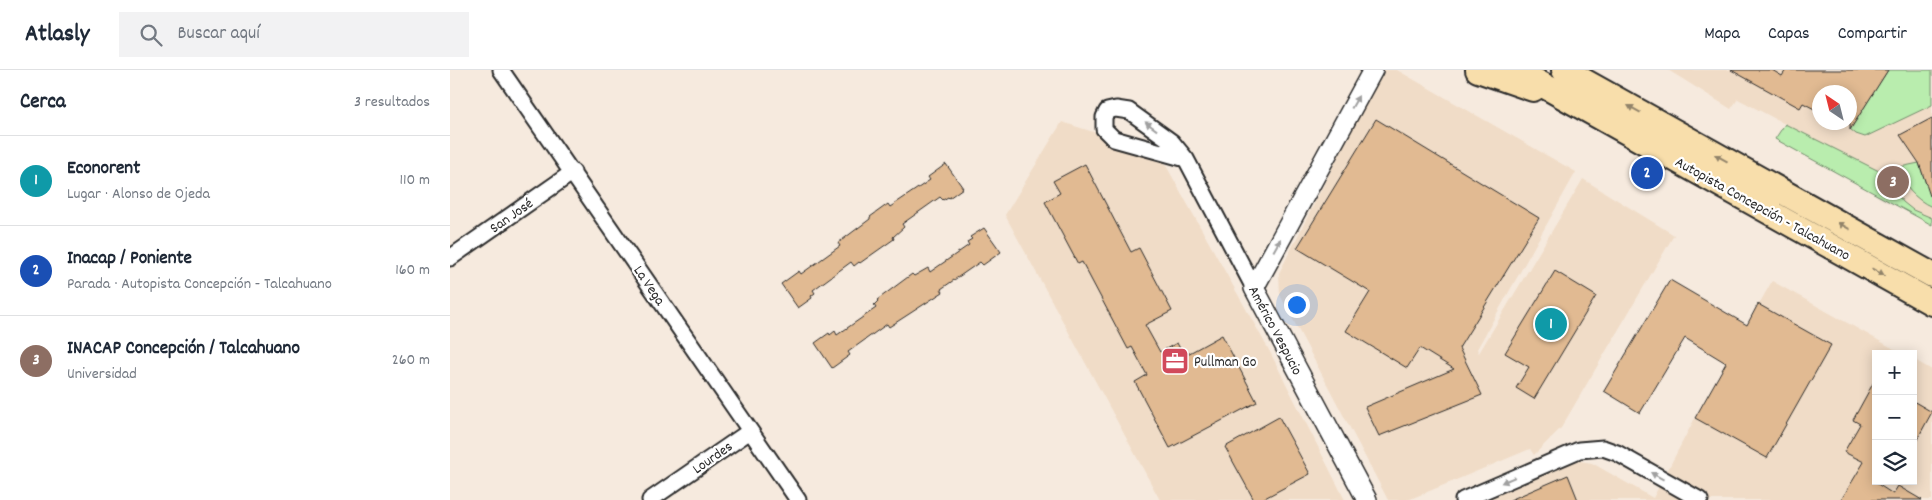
<!DOCTYPE html>
<html lang="es">
<head>
<meta charset="utf-8">
<style>
  body { margin:0; font-family:Dekko,sans-serif; background:#f2f2f3; color:#1f2937 }
  .controls { position:absolute; right:15px; bottom:15px; display:grid; overflow:hidden; border-radius:0px; box-shadow:0 2px 12px #0003 }
  .controls button { width:45px; height:45px; display:grid; place-items:center; padding:0; border:0; border-bottom:1px solid #e0e1e3; background:#fff; color:#1f2937; font:25px sans-serif }
  .compass { position:absolute; left:1362px; top:15px; width:45px; height:45px; border-radius:50%; background:#fff; box-shadow:0 2px 12px #0003; rotate:325deg }
  .you { position:absolute; left:846px; top:234px; width:18px; height:18px; margin:-12px; border:4px solid #fff; border-radius:50%; background:#1a73e8; box-shadow:0 0 0 8px #1a73e833 }
  .badge { display:grid; place-items:center; width:32px; height:32px; border-radius:50%; background:#0b8043; color:#fff; font-size:16px; font-weight:700 }
  .pin { position:absolute; translate:-50% -50%; border:2px solid #fff; box-shadow:0 1px 5px #0006 }
  .list { margin:0; padding:0; list-style:none }
  h2 { display:flex; justify-content:space-between; align-items:center; height:65px; margin:0; padding:0 20px; font-size:21px }
  h2 small { font-size:16px; font-weight:400; color:#747a83 }
  .list li { display:grid; grid-template-columns:32px 1fr auto; gap:15px; align-items:center; box-sizing:border-box; height:90px; padding:0 20px; border-top:1px solid #e0e1e3 }
  .list b { display:block; font-size:19px; white-space:nowrap }
  .list p { margin:0; font-size:16px; white-space:nowrap; color:#747a83 }
  .list em { font-size:16px; font-style:normal; color:#747a83 }
  .icon { flex:none; width:28px; height:28px; fill:none; stroke:currentColor; stroke-width:2; stroke-linecap:round; stroke-linejoin:round }
  .map { position:relative; flex:none; width:1482px; height:430px; overflow:hidden }
  header { display:flex; align-items:center; gap:30px; box-sizing:border-box; height:70px; padding:0 25px; background:#fff; border-bottom:1px solid #e0e1e3 }
  header strong { font-size:24px }
  nav { display:flex; gap:28px; margin-inline-start:auto; font-size:18px }
  .search { width:350px; height:45px; background:#f2f2f3; display:flex; align-items:center; gap:12px; box-sizing:border-box; padding:0 18px; border-radius:0px; color:#747a83; font-size:19px }
  main { display:flex }
  aside { flex:1; background:#fff }
  .map>svg:first-child { display:block }
  .built { fill:#f0dcc7; fill-rule:evenodd }
  .green { fill:#b9edae; stroke:#728c6c }
  .building { fill:#e1ba92; stroke:#2b2b2b }
  .lines { fill:none; stroke-linecap:round; stroke-linejoin:round }
  .minor-casing { stroke:#2b2b2b; stroke-width:19 }
  .tertiary-casing { stroke:#2b2b2b; stroke-width:22 }
  .primary-casing { stroke:#2b2b2b; stroke-width:28 }
  .minor { stroke:#fff; stroke-width:15 }
  .tertiary { stroke:#fff; stroke-width:19 }
  .primary { stroke:#f8deab; stroke-width:24 }
  .oneway { fill:#a0a0a0 }
  .oneway2 { fill:#92846b }
  .labels { text-anchor:middle; stroke-width:4.5; stroke-linejoin:round; paint-order:stroke }
  .street-label { font-size:15px; fill:#2b2b2b; stroke:#fff }
  .poi-label { font-size:15px; fill:#2b2b2b; stroke:#fff; text-anchor:start }
</style>
</head>
<body>
<header>
<strong>Atlasly</strong>
<div class="search"><svg class="icon" aria-label="search" viewBox="0 0 24 24"><circle cx="10" cy="10" r="6"/><path d="M15 15l6 6"/></svg>Buscar aquí</div>
<nav><a>Mapa</a><a>Capas</a><a>Compartir</a></nav>
</header>
<main>
<aside>
<h2>Cerca<small>3 resultados</small></h2>
<ul class="list">
<li><span class="badge" style="background:#0f9aa8">1</span><div><b>Econorent</b><p>Lugar · Alonso de Ojeda</p></div><em>110 m</em></li>
<li><span class="badge" style="background:#1a4fb4">2</span><div><b>Inacap / Poniente</b><p>Parada · Autopista Concepción - Talcahuano</p></div><em>160 m</em></li>
<li><span class="badge" style="background:#8d6e63">3</span><div><b>INACAP Concepción / Talcahuano</b><p>Universidad</p></div><em>260 m</em></li>
</ul>
</aside>
<div class="map">
<svg width="1482" height="430" viewBox="0 0 1482 430">
  <rect width="100%" height="100%" fill="#f6eade"/>
  <filter id="ink" filterUnits="userSpaceOnUse"><feTurbulence type="fractalNoise" baseFrequency=".02" numOctaves="2"/><feDisplacementMap in="SourceGraphic" scale="10" xChannelSelector="R" yChannelSelector="G"/><feConvolveMatrix kernelMatrix="1 2 1 2 8 2 1 2 1" color-interpolation-filters="sRGB"/></filter>
  <g filter="url(#ink)">
    <path class="built" d="M932 0H947L1126 102 1027 279 1029 283 1133 109 1224 165 1111 358 1084 385 1080 379 958 430H938L830 225 829 203Z
      M1218 0H1482V155L1325 69 1335 54 1288 29 1281 39ZM1370 22H1400V52H1370Z
      M612 52 709 83 820 282 895 430H710L555 145Z
      M1322 211 1453 284H1426V411H1463V289L1482 300V430H1024L1113 388 1142 393 1203 428 1245 348Z"/>
    <path class="green" d="M1438 0H1482V35L1415 67 1406 64 1400 59Z
      M1335 54 1431 102 1453 132 1463 140 1482 148V155L1325 69Z
      M1469 93 1476 114 1482 111V137C1464 129 1454 115 1445 98Z"/>
    <path class="building" d="M1281 0H1322L1332 6 1336 0H1438L1400 60V22H1370V42L1353 33 1350 38Z
      M1482 48V125L1480 126 1469 93 1450 65Z
      M926 49 1089 148 1009 278 1032 325 929 366 915 337 1004 299 970 278 957 298 896 261 920 222 847 178Z
      M496 94 513 118 499 128 498 127 493 130 490 127 452 154 454 157 443 167 444 169 410 193 409 192 404 196 401 192 363 220 365 223 361 226 362 228 348 238 331 214 349 201 351 204 390 176 388 173 420 149V147L438 134 440 137 480 110 478 107Z
      M635 94 681 182 689 178 722 241 695 255 710 282 727 273 734 286 772 265 807 332 720 378 685 312 697 305 682 277 678 279 632 192 628 194 595 132 610 123 603 111Z
      M534 158 551 182 533 195 530 192 491 219 493 222 439 257 437 254 398 282 400 285 382 298 365 273 379 263 380 265 385 261 387 265 426 238 424 235 428 231 427 230 462 204 464 206 478 198 480 202 519 175 517 172 522 169 520 167Z
      M1105 201 1146 226 1084 329 1066 318 1079 297 1055 283Z
      M1220 210 1297 255 1308 234 1381 275 1317 388 1245 348 1276 293 1235 268 1190 343 1154 321Z
      M1426 308V413L1443 424 1448 416 1472 430H1391L1414 392 1394 382 1410 354 1403 350Z
      M1463 331 1482 342 1463 377Z
      M829 347 860 404 811 430H804L775 377Z
      M1118 405 1128 430H1060Z"/>
    <g class="lines">
      <defs>
        <path id="minor" d="M51 0 348 430
          M736 89 664 69 654 59V47L657 41 666 39 679 41 722 72 736 89 804 218
          M0 188 123 102
          M200 430 300 361
          M1013 430 1129 380 1153 378 1167 383 1250 430"/>
        <path id="tertiary" d="M917 430 804 218 923 0"/>
        <path id="primary" d="M1028 0 1083 19
          M1066 0 1482 233
          M1114 0 1482 205"/>
      </defs>
      <use href="#minor" class="minor-casing"/>
      <use href="#tertiary" class="tertiary-casing"/>
      <use href="#primary" class="primary-casing"/>
      <use href="#minor" class="minor"/>
      <use href="#tertiary" class="tertiary"/>
      <use href="#primary" class="primary"/>
    </g>
    <defs><path id="oneway-solid" d="M-6-.8H1V-3.2L6.5 0L1 3.2V.8H-6Z" transform="scale(1.25)"/></defs>
    <g class="oneway">
      <use href="#oneway-solid" transform="translate(905 32) rotate(-61)"/>
      <use href="#oneway-solid" transform="translate(701 56) rotate(-144)"/>
      <use href="#oneway-solid" transform="translate(827 175) rotate(-61)"/>
      <use href="#oneway-solid" transform="translate(1207 406) rotate(-151)"/>
      <use href="#oneway-solid" transform="translate(1058 410) rotate(157)"/>
    </g>
    <g class="oneway2">
      <use href="#oneway-solid" transform="translate(1184 39) rotate(-151)"/>
      <use href="#oneway-solid" transform="translate(1271 88) rotate(-151)"/>
      <use href="#oneway-solid" transform="translate(1394 156) rotate(-151)"/>
      <use href="#oneway-solid" transform="translate(1428 202) rotate(29)"/>
    </g>
  </g>
  <defs>
    <symbol id="office-square" viewBox="-11 -11 22 22"><rect x="-9" y="-9" width="18" height="18" rx="4" fill="#d1495b" stroke="#fff"/><path d="M-6-3h4V-5.5h4V-3h4V5H-6ZM-1-4.5V-3h2v-1.5ZM-6 0V1H6V0Z" fill="#fff"/></symbol>
  </defs>
  <g fill-rule="evenodd">
    <use href="#office-square" x="709" y="275" width="32" height="32"/>
  </g>
  <g class="labels">
    <g class="street-label">
      <text transform="translate(1313 138) rotate(29)" y="5">Autopista Concepción - Talcahuano</text>
      <text transform="translate(61 145) rotate(-35)" y="5">San José</text>
      <text transform="translate(200 215) rotate(56)" y="5">La Vega</text>
      <text transform="translate(826 260) rotate(62)" y="5">Américo Vespucio</text>
      <text transform="translate(262 387) rotate(-35)" y="5">Lourdes</text>
    </g>
    <g class="poi-label">
      <text x="744" y="296">Pullman Go</text>
    </g>
  </g>
</svg>
<div class="controls">
<button>+</button>
<button>−</button>
<button><svg class="icon" aria-label="layers" viewBox="0 0 24 24"><path d="M12 4l9 5-9 5-9-5zM3 14l9 5 9-5"/></svg></button>
</div>
<svg class="compass" viewBox="-18 -18 36 36"><path d="M0-13l5 13h-10z" fill="#e53935"/><path d="M0 13l5-13h-10z" fill="#747a83"/></svg>
<div class="you"></div>
<div class="pin badge" style="left:1101px;top:254px;background:#0f9aa8">1</div>
<div class="pin badge" style="left:1197px;top:103px;background:#1a4fb4">2</div>
<div class="pin badge" style="left:1443px;top:112px;background:#8d6e63">3</div>
</div>
</main>
</body>
</html>
